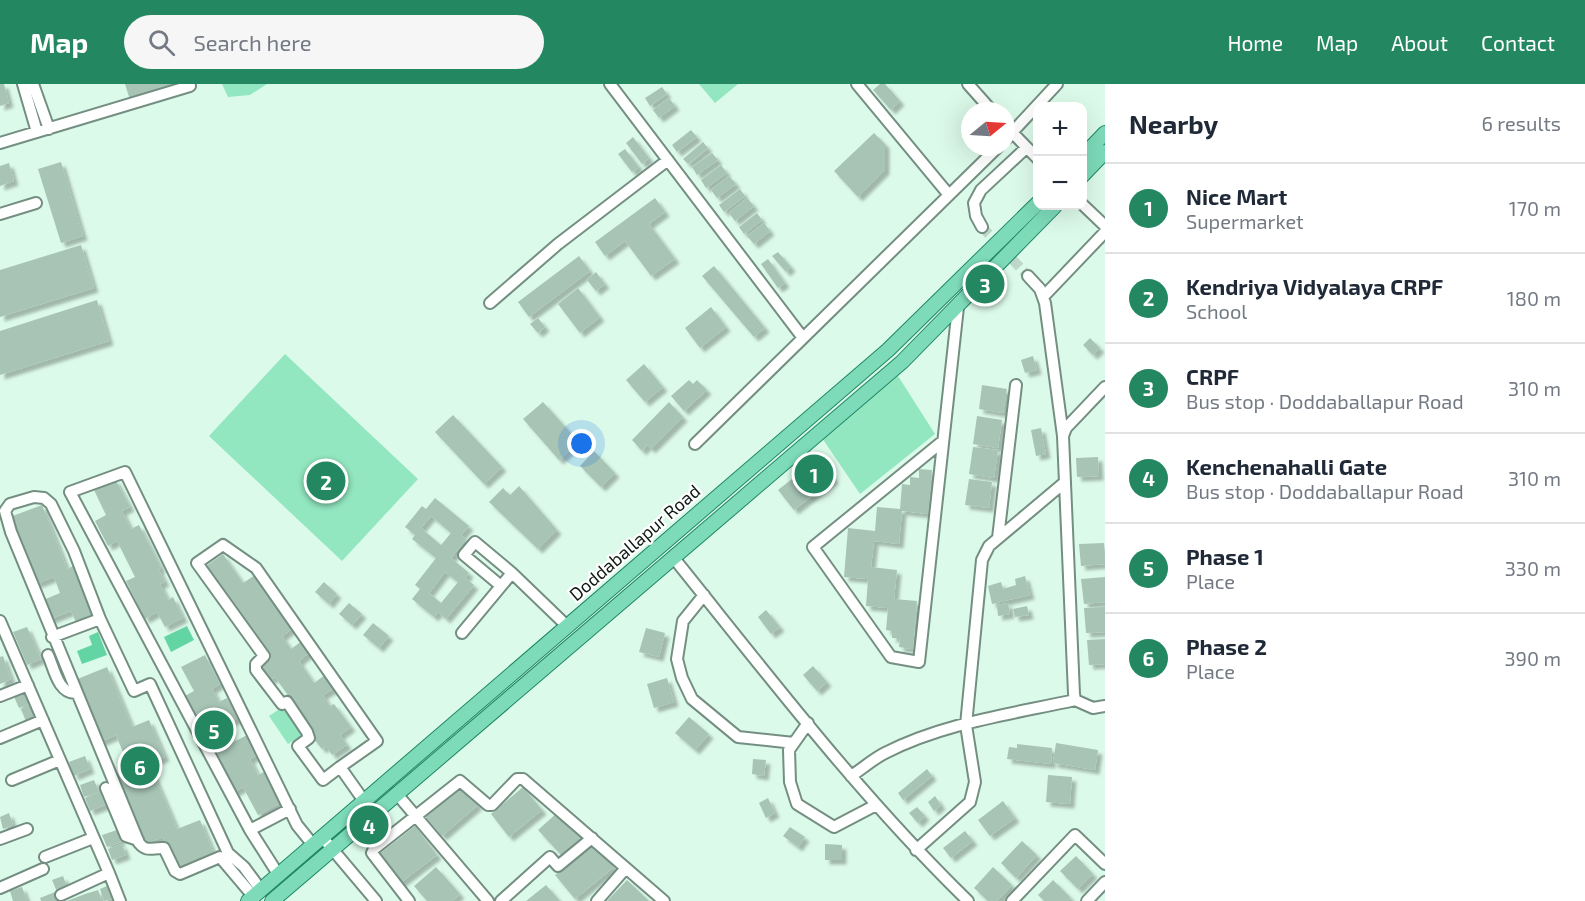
<!DOCTYPE html>
<html lang="en">
<head>
<meta charset="utf-8">
<style>
  body { margin:0; font-family:"Exo 2",sans-serif; background:#f6f6f7; color:#1f2937 }
  .controls { position:absolute; right:18px; top:18px; display:grid; overflow:hidden; border-radius:12px; box-shadow:0 6px 24px #0002 }
  .controls button { width:54px; height:54px; display:grid; place-items:center; padding:0; border:0; border-bottom:2px solid #e0e1e3; background:#fff; color:#1f2937; font:30px sans-serif }
  .compass { position:absolute; left:961px; top:18px; width:54px; height:54px; border-radius:50%; background:#fff; box-shadow:0 6px 24px #0002; rotate:72deg }
  .you { position:absolute; left:582px; top:360px; width:21px; height:21px; margin:-15px; border:4px solid #fff; border-radius:50%; background:#1a73e8; box-shadow:0 0 0 9px #1a73e833 }
  .badge { display:grid; place-items:center; width:39px; height:39px; border-radius:50%; background:#238762; color:#fff; font-size:20px; font-weight:700 }
  .pin { position:absolute; translate:-50% -50%; border:3px solid #fff; box-shadow:0 2px 6px #0006 }
  .list { margin:0; padding:0; list-style:none }
  h2 { display:flex; justify-content:space-between; align-items:center; height:78px; margin:0; padding:0 24px; font-size:26px }
  h2 small { font-size:20px; font-weight:400; color:#747a83 }
  .list li { display:grid; grid-template-columns:39px 1fr auto; gap:18px; align-items:center; box-sizing:border-box; height:90px; padding:0 24px; border-top:2px solid #e0e1e3 }
  .list b { display:block; font-size:22px; white-space:nowrap }
  .list p { margin:0; font-size:20px; white-space:nowrap; color:#747a83 }
  .list em { font-size:20px; font-style:normal; color:#747a83 }
  .icon { flex:none; width:33px; height:33px; fill:none; stroke:currentColor; stroke-width:2; stroke-linecap:round; stroke-linejoin:round }
  .map { position:relative; flex:none; width:1105px; height:817px; overflow:hidden }
  header { display:flex; align-items:center; gap:36px; box-sizing:border-box; height:84px; padding:0 30px; background:#238762; color:#fff }
  header strong { font-size:28px }
  nav { display:flex; gap:33px; margin-inline-start:auto; font-size:21px }
  .search { width:420px; height:54px; background:#f6f6f7; display:flex; align-items:center; gap:15px; box-sizing:border-box; padding:0 21px; border-radius:33px; color:#747a83; font-size:22px }
  main { display:flex }
  aside { flex:1; background:#fff }
  .map>svg:first-child { display:block }
  .green { fill:#92e7c0 }
  .water { fill:#63d5a5 }
  .building { fill:#a7c4b5; fill-rule:evenodd; filter:url(#shadow) }
  .lines { fill:none; stroke-linecap:round; stroke-linejoin:round }
  .minor-tunnel { stroke:#bdd8ca; stroke-width:10; stroke-dasharray:10 5; stroke-linecap:butt }
  .minor-casing { stroke:#748f82; stroke-width:14 }
  .major-casing { stroke:#1e8762; stroke-width:16 }
  .minor { stroke:#fff; stroke-width:10 }
  .major { stroke:#7ddbba; stroke-width:14 }
  .labels { text-anchor:middle; stroke-width:4.5; stroke-linejoin:round; paint-order:stroke }
  .street-label { font-size:18px; fill:#0e1813; stroke:#fefefe }
</style>
</head>
<body>
<header>
<strong>Map</strong>
<div class="search"><svg class="icon" aria-label="search" viewBox="0 0 24 24"><circle cx="10" cy="10" r="6"/><path d="M15 15l6 6"/></svg>Search here</div>
<nav><a>Home</a><a>Map</a><a>About</a><a>Contact</a></nav>
</header>
<main>
<div class="map">
<svg width="1105" height="817" viewBox="0 0 1105 817">
  <defs>
    <filter id="shadow"><feDropShadow dx="4.5" dy="4.5" stdDeviation="1.5" flood-color="#0004"/></filter>
  </defs>
  <rect width="100%" height="100%" fill="#dcfaea"/>
  <path class="green" d="M222 0H267L250 11 228 13Z
    M699 0H738L715 19Z
    M285 270 418 395 342 477 209 352Z
    M898 292 935 350 860 410 822 354Z
    M286 621 305 649 288 660 269 632Z"/>
  <path class="water" d="M187 542 194 556 171 568 164 553Z
    M98 548 107 571 82 580 77 567 92 561 89 552Z"/>
  <path class="building" d="M0 0H4L9 19 0 22Z
    M125 0H181L130 16Z
    M880 0H885L900 17 891 26 873 6Z
    M662 3 667 10 650 22 645 14Z
    M669 14 675 22 659 34 653 26Z
    M691 46 697 53 677 68 672 61Z
    M874 49 885 60V86L858 113 834 87Z
    M633 53 649 74 642 80 626 59Z
    M703 58 708 64 688 80 683 75Z
    M625 65 639 83 632 88 618 70Z
    M712 69 718 76 697 91 692 83Z
    M61 78 83 152 61 159 38 85Z
    M9 79 14 97 0 102V82Z
    M721 81 727 89 706 104 701 96Z
    M729 92 736 100 717 114 711 106Z
    M740 105 745 112 724 128 719 121Z
    M655 114 665 128 649 140 675 175 651 192 625 157 605 172 595 158Z
    M747 114 754 122 735 137 729 129Z
    M757 129 762 136 744 150 739 143Z
    M764 139 770 147 754 160 747 152Z
    M81 161 94 204 0 233V186Z
    M778 168 791 183 786 188 772 172Z
    M579 172 590 187 529 233 518 218Z
    M768 175 785 199 778 204 761 180Z
    M714 182 765 244 754 253 702 192Z
    M596 188 605 200 596 207 587 196Z
    M578 204 600 233 580 249 558 220Z
    M97 216 109 257 0 291V247Z
    M711 223 726 243 700 264 685 244Z
    M538 234 545 243 538 249 530 240Z
    M1090 254 1100 264 1093 271 1083 261Z
    M1033 272 1037 286 1025 289 1021 276Z
    M644 280 663 303 645 318 626 296Z
    M689 296 693 300 697 296 707 306 684 327 671 312Z
    M982 301 1007 305 1003 329 979 325Z
    M543 318 579 358 559 376 523 335Z
    M669 318 683 333 651 365 647 361 642 367 632 356Z
    M453 331 502 383 484 400 435 348Z
    M977 332 1002 336 998 364 973 360Z
    M1041 344 1046 370 1036 372 1031 346Z
    M973 363 998 366 994 394 969 390Z
    M594 367 615 389 601 403 580 382Z
    M1098 373 1099 392 1077 393 1076 374Z
    M818 374 834 395 794 426 778 406 792 395 800 405 810 397 802 387Z
    M919 385 932 386 928 430 902 427 899 460 874 457 871 483 897 486 894 515 917 517 913 565 899 563 900 554H892V547L886 546 888 524 866 522 868 495 844 493 848 444 875 447 877 423 900 425 902 400 910 401V393L919 394Z
    M115 395 130 423 122 427 131 445 139 441 161 484 159 486 165 498 160 500 168 516 173 513 183 534 165 543 157 528 145 535 126 497 135 493 117 457 108 462 95 437 106 431 94 406Z
    M969 395 992 398 989 424 965 421Z
    M519 402 557 446 538 465 489 418 503 404 510 411Z
    M435 414 469 442 461 451 466 455 451 474 469 489 465 494 474 501 446 535 438 528 434 533 412 515 420 505 415 501 436 474 412 455 415 451 405 443 422 422 426 425ZM431 432 451 449 441 461 421 444ZM445 488 458 498 441 519 429 509Z
    M42 421 67 485 73 482 93 532 76 538 71 527 48 536 41 517 60 509 54 493 36 500 10 433Z
    M1104 459 1105 480 1081 482 1079 460Z
    M223 470 243 499 255 491 293 544 282 552 291 565 302 557 310 568 299 577 314 599 325 591 334 604 323 611 330 622 334 620 351 643 340 651 347 661 332 671 326 662 322 665 313 654 314 648 299 626 295 628 290 614 275 593 270 596 260 582 271 575 206 482Z
    M1025 492 1030 511 992 520 988 502 1001 498 1003 505 1016 501 1015 495Z
    M1105 493V518L1084 520 1081 495Z
    M324 498 337 510 329 520 315 508Z
    M349 519 362 530 352 541 339 530Z
    M1008 519 1010 530 998 532 997 521Z
    M1027 522 1029 531 1015 533 1013 525Z
    M1105 523V548L1086 549 1084 524Z
    M766 526 780 543 771 550 758 533Z
    M373 539 389 552 379 564 363 551Z
    M27 543 41 575 27 581 13 548Z
    M646 544 665 549 659 573 639 568Z
    M1105 555V580L1089 581 1087 556Z
    M205 571 220 600 212 605 219 618 227 614 238 634 225 641 234 658 247 651 257 671 250 675 258 691 266 687 282 718 258 731 243 703 233 709 183 613 194 607 181 583Z
    M3 572 11 595 0 600V573Z
    M813 582 827 598 817 607 803 591Z
    M107 583 132 643 149 636 165 673 149 680 177 745 200 736 214 770 176 785 163 753 143 761 114 692 130 685 116 651 100 658 75 596Z
    M667 594 674 618 654 624 647 600Z
    M23 606 28 620 19 624 13 610Z
    M30 621 37 636 27 640 21 625Z
    M689 633 709 650 695 666 675 649Z
    M1056 659 1098 666 1095 686 1053 679Z
    M1017 660 1052 664 1051 680 1007 675 1009 663 1017 664Z
    M85 672 90 685 74 692 69 678Z
    M753 675 766 676 764 692 752 690Z
    M927 685 932 692 903 716 898 709Z
    M1048 691 1072 693 1070 720 1046 718Z
    M94 696 99 708 84 713 80 701Z
    M461 701 478 721 442 752 424 731Z
    M523 703 542 726 509 753 491 730Z
    M100 708 105 721 90 727 85 714Z
    M935 712 941 721 934 727 928 718Z
    M768 714 775 729 766 734 759 719Z
    M1003 717 1015 734 990 752 978 736Z
    M917 723 925 732 918 739 909 729Z
    M558 728 581 753 561 771 538 746Z
    M9 729 13 741 3 745 0 733Z
    M415 742 437 771 399 800 377 772Z
    M790 743 805 753 798 763 783 752Z
    M117 746 121 758 107 763 102 751Z
    M965 747 973 757 951 774 943 764Z
    M1022 757 1037 771 1016 794 1001 779Z
    M594 759 614 783 575 815 555 791Z
    M122 760 126 771 112 776 108 765Z
    M825 760 842 761V776H825Z
    M1076 772 1093 790 1078 805 1060 787Z
    M436 783 460 810 452 817H427L414 802Z
    M993 783 1012 801 997 817H988L974 804Z
    M63 792 68 806 58 810 52 796Z
    M627 796 649 817H607Z
    M1053 796 1071 814 1067 817H1044L1038 811Z
    M546 801 560 817H526Z
    M107 802 112 815 104 817 100 805Z
    M22 803 27 817H13L10 807Z
    M98 806 102 817H67L85 810Z
    M55 808 58 817H41L40 814Z"/>
  <g class="lines">
    <path class="minor-tunnel" d="M982 143 1028 192"/>
    <defs>
      <path id="minor" d="M23 0 37 48
        M33 0 49 45
        M610 0 803 254
        M857 0 949 111
        M968 0 992 27
        M1006 42 1038 75
        M1006 55 1057 0
        M0 59 190 2
        M1082 120 1105 142
        M0 130 36 119
        M982 143 976 132 974 119 981 106 1026 64
        M1028 192 1040 205 1045 219 1063 352
        M1043 213 1105 148
        M490 219 558 160 668 76
        M1105 303 1066 344 1063 352 1074 610 1075 616 1093 624 1105 622
        M943 357 813 463 891 573 919 578 958 223
        M695 360 998 63
        M998 454 1016 301
        M673 473C768 591 860 712 968 817
        M501 502 464 471 475 458 512 489 567 542
        M704 511 683 537 677 575 682 594 692 615 738 653 794 659
        M0 537 109 789 61 811
        M462 549 512 489
        M52 553 100 535
        M48 571C54 584 58 610 76 609
        M0 612 28 601
        M808 639 789 666 790 698 797 720 834 743 876 721
        M0 654 43 636
        M340 683 323 696 298 662 309 654 307 648 287 618 282 620 256 586V580L264 572 197 479 223 461 256 484 377 657 340 683 364 717
        M851 692C862 685 873 675 885 669 943 639 1012 630 1075 616
        M12 696 60 676
        M106 704 126 752 138 756
        M396 709 488 817
        M250 746 290 725
        M323 754 376 817
        M0 755 27 745
        M916 766 970 718 975 698 966 641 982 476 989 462 1065 398
        M45 773 93 754
        M109 789 120 817
        M278 790 250 746 70 408 125 388 297 741 314 762
        M0 804 43 785
        M253 812 220 773 180 790 175 787 164 764C153 763 147 769 139 759L11 448 5 427 10 420 34 413 44 414 51 420 74 467 100 535 134 607 150 600 228 769 244 783 261 806
        M409 817 372 769 374 765 460 697 488 721H492L517 695H523L664 817
        M501 817 550 773 558 782 592 754
        M597 817 626 784
        M1012 817 1075 751 1105 780
        M1087 817 1105 798"/>
      <path id="major" d="M1082 73 1105 49
        M1082 92 1105 68
        M248 817 888 266 1038 119
        M272 817 902 278 1055 122"/>
    </defs>
    <use href="#minor" class="minor-casing"/>
    <use href="#major" class="major-casing"/>
    <use href="#minor" class="minor"/>
    <use href="#major" class="major"/>
  </g>
  <g class="labels">
    <g class="street-label">
      <text transform="translate(635 459) rotate(-41)" y="6">Doddaballapur Road</text>
    </g>
  </g>
</svg>
<div class="controls">
<button>+</button>
<button>−</button>
</div>
<svg class="compass" viewBox="-18 -18 36 36"><path d="M0-13l5 13h-10z" fill="#e53935"/><path d="M0 13l5-13h-10z" fill="#747a83"/></svg>
<div class="you"></div>
<div class="pin badge" style="left:814px;top:390px">1</div>
<div class="pin badge" style="left:326px;top:397px">2</div>
<div class="pin badge" style="left:985px;top:200px">3</div>
<div class="pin badge" style="left:369px;top:741px">4</div>
<div class="pin badge" style="left:214px;top:646px">5</div>
<div class="pin badge" style="left:140px;top:682px">6</div>
</div>
<aside>
<h2>Nearby<small>6 results</small></h2>
<ul class="list">
<li><span class="badge">1</span><div><b>Nice Mart</b><p>Supermarket</p></div><em>170 m</em></li>
<li><span class="badge">2</span><div><b>Kendriya Vidyalaya CRPF</b><p>School</p></div><em>180 m</em></li>
<li><span class="badge">3</span><div><b>CRPF</b><p>Bus stop · Doddaballapur Road</p></div><em>310 m</em></li>
<li><span class="badge">4</span><div><b>Kenchenahalli Gate</b><p>Bus stop · Doddaballapur Road</p></div><em>310 m</em></li>
<li><span class="badge">5</span><div><b>Phase 1</b><p>Place</p></div><em>330 m</em></li>
<li><span class="badge">6</span><div><b>Phase 2</b><p>Place</p></div><em>390 m</em></li>
</ul>
</aside>
</main>
</body>
</html>
